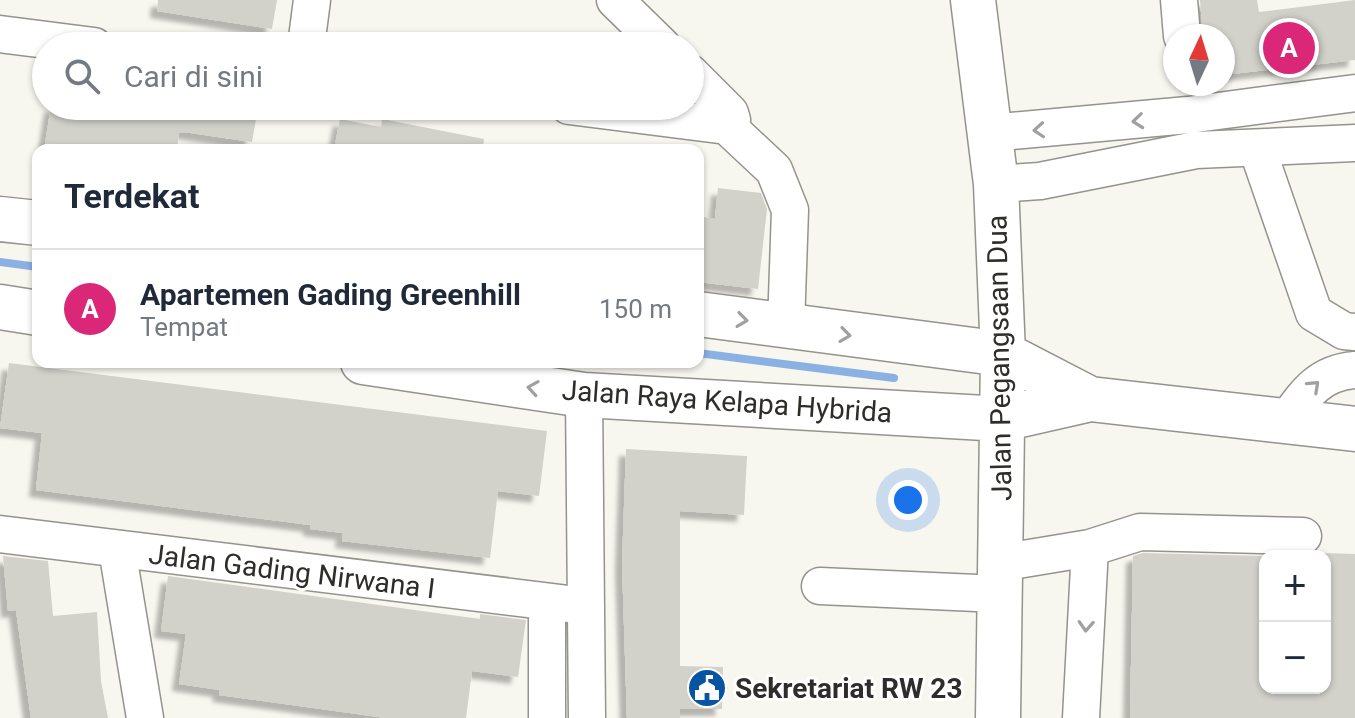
<!DOCTYPE html>
<html lang="id">
<head>
<meta charset="utf-8">
<style>
  body { margin:0; font-family:Roboto,sans-serif; background:#f6f6f7; color:#1f2937 }
  .controls { position:absolute; right:24px; bottom:24px; display:grid; overflow:hidden; border-radius:16px; box-shadow:0 2px 6px #0004 }
  .controls button { width:72px; height:72px; display:grid; place-items:center; padding:0; border:0; border-bottom:2px solid #e0e1e3; background:#fff; color:#1f2937; font:40px sans-serif }
  .compass { position:absolute; left:1163px; top:24px; width:72px; height:72px; border-radius:50%; background:#fff; box-shadow:0 2px 6px #0004; rotate:4deg }
  .you { position:absolute; left:908px; top:500px; width:28px; height:28px; margin:-20px; border:6px solid #fff; border-radius:50%; background:#1a73e8; box-shadow:0 0 0 12px #1a73e833 }
  .badge { display:grid; place-items:center; width:52px; height:52px; border-radius:50%; background:#db2777; color:#fff; font-size:26px; font-weight:700 }
  .pin { position:absolute; translate:-50% -50%; border:4px solid #fff; box-shadow:0 2px 8px #0006 }
  .list { margin:0; padding:0; list-style:none }
  h2 { display:flex; justify-content:space-between; align-items:center; height:104px; margin:0; padding:0 32px; font-size:34px }
  h2 small { font-size:26px; font-weight:400; color:#747a83 }
  .list li { display:grid; grid-template-columns:52px 1fr auto; gap:24px; align-items:center; box-sizing:border-box; height:120px; padding:0 32px; border-top:2px solid #e0e1e3 }
  .list b { display:block; font-size:30px; white-space:nowrap }
  .list p { margin:0; font-size:26px; white-space:nowrap; color:#747a83 }
  .list em { font-size:26px; font-style:normal; color:#747a83 }
  .icon { flex:none; width:44px; height:44px; fill:none; stroke:currentColor; stroke-width:2; stroke-linecap:round; stroke-linejoin:round }
  .map { position:relative; flex:none; width:1355px; height:718px; overflow:hidden }
  .search { position:absolute; background:#fff; box-shadow:0 2px 6px #0004; left:32px; top:32px; width:672px; height:88px; display:flex; align-items:center; gap:20px; box-sizing:border-box; padding:0 28px; border-radius:44px; color:#747a83; font-size:30px }
  .panel { position:absolute; background:#fff; box-shadow:0 2px 6px #0004; left:32px; top:144px; width:672px; height:224px; border-radius:16px }
  .map>svg:first-child { display:block }
  .lines { fill:none; stroke-linecap:round; stroke-linejoin:round }
  .stream { stroke:#8bb1e2; stroke-width:8 }
  .building { fill:#d2d2cb; filter:url(#shadow) }
  .minor-casing { stroke:#94938c; stroke-width:39 }
  .major-casing { stroke:#94938c; stroke-width:47 }
  .minor { stroke:#fff; stroke-width:36 }
  .major { stroke:#fff; stroke-width:44 }
  .oneway { stroke:#a1a09f }
  .labels { text-anchor:middle; stroke-width:6; stroke-linejoin:round; paint-order:stroke }
  .street-label { font-size:28px; fill:#2e2d2a; stroke:#fff }
  .poi-label { font-size:28px; font-weight:bold; fill:#2e2d2a; stroke:#fff; text-anchor:start }
</style>
</head>
<body>
<div class="map">
<svg width="1355" height="718" viewBox="0 0 1355 718">
  <defs>
    <filter id="shadow"><feDropShadow dx="-7" dy="7" stdDeviation="2" flood-color="#0004"/></filter>
  </defs>
  <rect width="100%" height="100%" fill="#f7f6ef"/>
  <g class="lines">
    <path class="stream" d="M0 262 38 267
      M698 353 894 378"/>
  </g>
  <path class="building" d="M158 0H277L272 29 157 11Z
    M1200 0H1257L1259 12 1355 0V60L1223 75V36H1203Z
    M51 106H248L258 108 252 142 184 132 179 133 177 150H44Z
    M340 119 381 127 382 119 484 139 483 150H334Z
    M718 188 761 193 767 209 758 289 698 282V216L715 219Z
    M9 363 547 431 539 496 498 491 490 558 342 541 343 533 310 529V525L36 490 42 433 0 428Z
    M626 449 747 456 744 515 680 511V666L723 667 722 709H680V718H627L622 564Z
    M1143 553 1265 556V688H1325V553L1355 554V718H1130L1133 556Z
    M3 556 48 561 53 616 97 612 101 681 108 718H31L16 610 8 611Z
    M168 576 480 619V614L526 620 518 677 472 671 466 718H386L219 695 220 690 179 684 186 634 161 631Z"/>
  <g class="lines">
    <defs>
      <path id="minor" d="M615 0 662 46
        M1179 0 1182 36
        M0 34 94 46
        M306 46 312 0
        M690 73 730 113 732 120 727 126
        M569 106 727 126
        M727 126 774 170 790 210 786 326
        M989 133 1188 115 1355 93
        M1257 148 1314 313 1344 331 1355 332
        M996 184 1040 181 1196 150 1355 143
        M584 395 587 718
        M1286 421C1306 393 1319 373 1355 370
        M0 534 585 606
        M117 549 145 718
        M1000 563 1090 548 1140 532 1303 536
        M820 586 999 594
        M547 602V718
        M1081 718 1090 548"/>
      <path id="major" d="M973 0 996 184 1003 354 998 718
        M0 219 38 223
        M0 307 38 313
        M698 314 1003 354 1090 399
        M363 362 584 395 1002 419 1090 399 1355 429"/>
    </defs>
    <use href="#minor" class="minor-casing"/>
    <use href="#major" class="major-casing"/>
    <use href="#minor" class="minor"/>
    <use href="#major" class="major"/>
  </g>
  <defs><path id="oneway-chevron" d="M-2-3.5L2.5 0L-2 3.5" fill="none" stroke-width="1.6" stroke-linecap="round" stroke-linejoin="round" transform="scale(2)"/></defs>
  <g class="oneway">
    <use href="#oneway-chevron" transform="translate(1138 121) rotate(174)"/>
    <use href="#oneway-chevron" transform="translate(1039 130) rotate(176)"/>
    <use href="#oneway-chevron" transform="translate(742 320) rotate(8)"/>
    <use href="#oneway-chevron" transform="translate(845 335) rotate(8)"/>
    <use href="#oneway-chevron" transform="translate(1314 386) rotate(-43)"/>
    <use href="#oneway-chevron" transform="translate(533 388) rotate(-171)"/>
    <use href="#oneway-chevron" transform="translate(1086 626) rotate(93)"/>
  </g>
  <defs>
    <symbol id="civic-disc" viewBox="-11 -11 22 22"><circle r="9.5" fill="#0654a2" stroke="#fff"/><path d="M-.6-6.5H3V-4.5H.6V-3L4-1V1h2V6H-6V1h2V-1L-.6-3ZM-1.2 2.5V6h2.4V2.5Z" fill="#fff"/></symbol>
  </defs>
  <g fill-rule="evenodd">
    <use href="#civic-disc" x="685" y="666" width="44" height="44"/>
  </g>
  <g class="labels">
    <g class="street-label">
      <text transform="translate(999 358) rotate(-91)" y="10">Jalan Pegangsaan Dua</text>
      <text transform="translate(727 401) rotate(4)" y="10">Jalan Raya Kelapa Hybrida</text>
      <text transform="translate(292 571) rotate(7)" y="10">Jalan Gading Nirwana I</text>
    </g>
    <g class="poi-label">
      <text x="735" y="698">Sekretariat RW 23</text>
    </g>
  </g>
</svg>
<div class="controls">
<button>+</button>
<button>−</button>
</div>
<svg class="compass" viewBox="-18 -18 36 36"><path d="M0-13l5 13h-10z" fill="#e53935"/><path d="M0 13l5-13h-10z" fill="#747a83"/></svg>
<div class="you"></div>
<div class="pin badge" style="left:1289px;top:48px">A</div>
<div class="search"><svg class="icon" aria-label="search" viewBox="0 0 24 24"><circle cx="10" cy="10" r="6"/><path d="M15 15l6 6"/></svg>Cari di sini</div>
<section class="panel">
<h2>Terdekat<small></small></h2>
<ul class="list">
<li><span class="badge">A</span><div><b>Apartemen Gading Greenhill</b><p>Tempat</p></div><em>150 m</em></li>
</ul>
</section>
</div>
</body>
</html>
